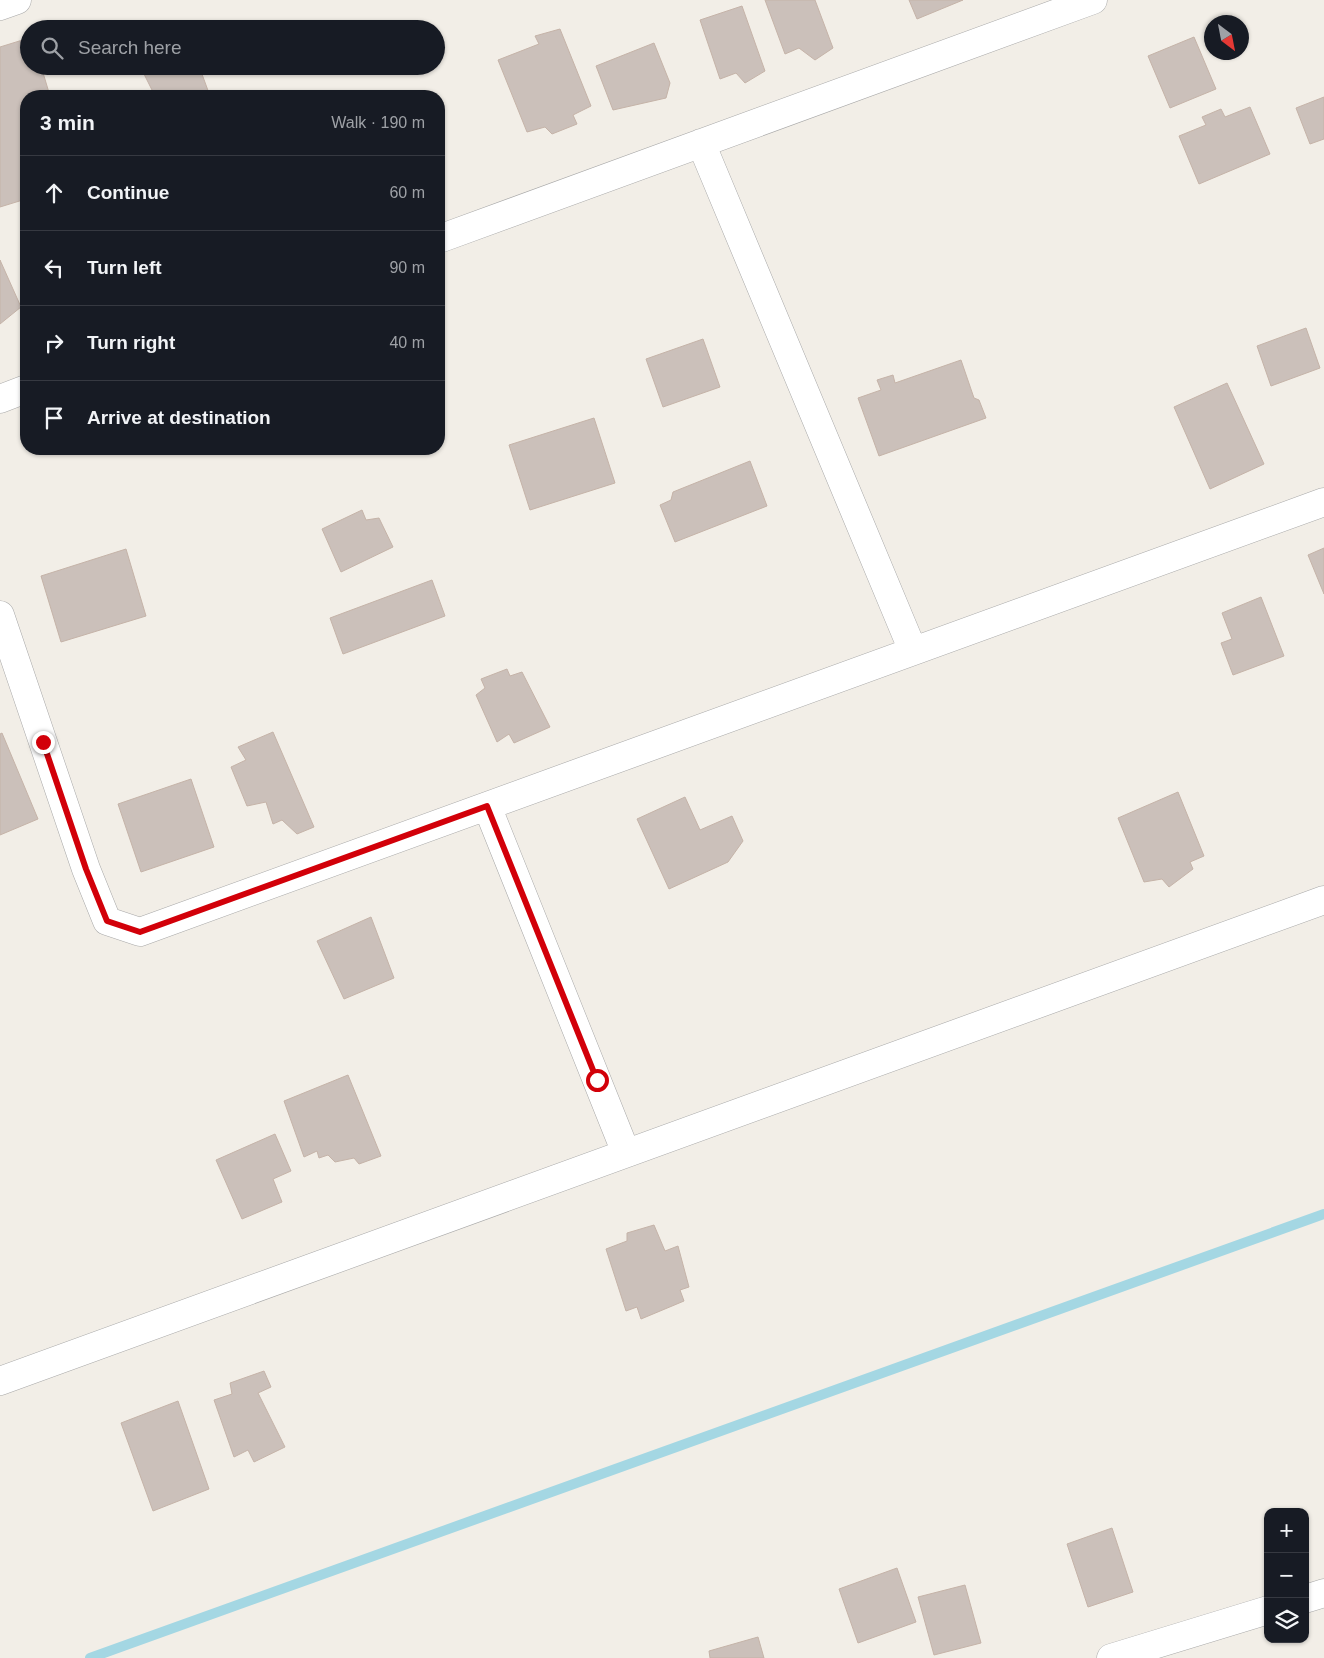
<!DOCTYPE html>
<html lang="en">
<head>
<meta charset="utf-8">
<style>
  body { margin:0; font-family:Arial,sans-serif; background:#242831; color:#f1f3f6 }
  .controls { position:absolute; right:15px; bottom:15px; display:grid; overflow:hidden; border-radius:10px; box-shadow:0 1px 4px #0004 }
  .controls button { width:45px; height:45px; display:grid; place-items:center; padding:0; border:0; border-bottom:1px solid #363941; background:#171b24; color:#f1f3f6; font:25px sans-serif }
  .compass { position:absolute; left:1204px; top:15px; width:45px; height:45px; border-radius:50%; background:#171b24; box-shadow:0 1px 4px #0004; rotate:148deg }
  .stop { position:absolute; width:15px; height:15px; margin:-11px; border:4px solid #d20009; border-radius:50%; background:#fff }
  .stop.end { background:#d20009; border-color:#fff; box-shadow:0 1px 5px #0008 }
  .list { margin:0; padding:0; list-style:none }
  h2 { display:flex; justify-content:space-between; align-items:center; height:65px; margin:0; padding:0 20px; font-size:21px }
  h2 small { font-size:16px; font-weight:400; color:#9ea1a6 }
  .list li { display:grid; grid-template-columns:32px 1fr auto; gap:15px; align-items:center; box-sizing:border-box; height:75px; padding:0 20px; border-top:1px solid #363941 }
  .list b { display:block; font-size:19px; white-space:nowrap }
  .list em { font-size:16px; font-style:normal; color:#9ea1a6 }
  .icon { flex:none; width:28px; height:28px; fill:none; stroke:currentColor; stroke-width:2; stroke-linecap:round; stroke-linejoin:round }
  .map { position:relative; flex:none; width:1324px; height:1658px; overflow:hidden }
  .search { position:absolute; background:#171b24; box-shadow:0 1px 4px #0004; left:20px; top:20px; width:425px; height:55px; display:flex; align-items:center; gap:12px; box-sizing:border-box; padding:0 18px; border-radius:28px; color:#9ea1a6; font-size:19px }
  .panel { position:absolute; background:#171b24; box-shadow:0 1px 4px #0004; left:20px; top:90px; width:425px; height:365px; border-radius:20px }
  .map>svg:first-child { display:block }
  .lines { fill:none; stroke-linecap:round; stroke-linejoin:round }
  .stream { stroke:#a4d7e3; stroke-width:10 }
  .building { fill:#cbc0ba; stroke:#c5b3a8 }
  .street-casing { stroke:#a8a8a8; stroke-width:29 }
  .street { stroke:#fff; stroke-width:28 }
  .route { stroke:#d20009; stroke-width:6 }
</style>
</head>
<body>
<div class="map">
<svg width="1324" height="1658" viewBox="0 0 1324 1658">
  <rect width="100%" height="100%" fill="#f2eee7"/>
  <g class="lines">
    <path class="stream" d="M90 1658 1324 1214"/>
  </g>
  <path class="building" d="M765 0H815L833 48 815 60 799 48 785 54Z
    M909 0H963L917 19Z
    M742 6 765 71 745 83 736 73 720 79 700 20Z
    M560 29 591 106 573 115 577 124 552 134 545 127 527 132 498 60 539 44 535 36Z
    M1194 37 1216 89 1170 108 1148 56Z
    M29 38V66H41L50 96H26V199L0 207V47Z
    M654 43 670 83 666 98 613 110 596 66Z
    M140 66H199L210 96H155Z
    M1324 97V139L1310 144 1296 108Z
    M1250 107 1270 154 1199 184 1179 136 1206 125 1202 117 1221 109 1225 117Z
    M0 260 21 307 0 324Z
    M1306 328 1320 368 1271 386 1257 346Z
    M703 339 720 387 663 407 646 359Z
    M961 360 974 398 979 400 986 418 879 456 858 398 881 390 877 380 893 375 895 383Z
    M1227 383 1264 464 1210 489 1174 407Z
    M594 418 615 483 530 510 509 445Z
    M750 461 767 506 675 542 660 505 671 500 673 492Z
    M362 510 366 520 379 518 393 547 341 572 322 529Z
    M1324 548V594L1308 555Z
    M126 549 146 616 61 642 41 576Z
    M432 580 445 616 343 654 330 618Z
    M1261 597 1284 656 1233 675 1221 643 1232 639 1222 613Z
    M507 669 510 676 522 672 550 727 514 743 509 734 497 742 476 695 485 688 481 679Z
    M273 732 314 827 297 834 282 820 273 824 266 802 247 806 231 767 246 760 238 747Z
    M2 733 38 819 0 835V734Z
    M191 779 214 847 141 872 118 804Z
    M1178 792 1204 856 1190 862 1193 869 1169 887 1162 879 1144 882 1118 818Z
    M685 797 700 830 732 816 743 841 728 862 669 889 637 819Z
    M371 917 394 978 344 999 317 941Z
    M348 1075 381 1156 359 1164 354 1158 335 1162 328 1155 319 1158 317 1151 304 1157 284 1101Z
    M275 1134 291 1171 273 1179 282 1202 242 1219 216 1160Z
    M654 1225 665 1251 678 1246 689 1287 680 1290 684 1301 641 1319 637 1307 626 1311 606 1249 627 1241V1233Z
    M264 1371 271 1387 258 1393 285 1447 254 1462 248 1450 234 1457 214 1400 232 1394 230 1383Z
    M178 1401 209 1489 153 1511 121 1423Z
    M1112 1528 1133 1592 1088 1607 1067 1544Z
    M897 1568 916 1622 858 1643 839 1589Z
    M965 1585 981 1643 934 1655 918 1597Z
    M758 1637 764 1658H710L709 1651Z"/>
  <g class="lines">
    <defs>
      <path id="street" d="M0 6 17 0
        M701 143 913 651
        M439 239 1093 0
        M0 399 26 389
        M0 615 86 869 107 921 140 932 1324 502
        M487 806 626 1153
        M0 1381 1324 900
        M1305 1599 1324 1593
        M1111 1658 1268 1610"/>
    </defs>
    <use href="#street" class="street-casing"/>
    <use href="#street" class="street"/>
  </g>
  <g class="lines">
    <path class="route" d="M43 742 86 869 107 921 140 932 487 806 597 1080"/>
  </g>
</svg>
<div class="controls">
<button>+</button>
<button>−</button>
<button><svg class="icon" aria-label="layers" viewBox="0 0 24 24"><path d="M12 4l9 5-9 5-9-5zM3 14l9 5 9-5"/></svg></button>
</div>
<svg class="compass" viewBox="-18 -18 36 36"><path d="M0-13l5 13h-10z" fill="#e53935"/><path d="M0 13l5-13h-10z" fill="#9ea1a6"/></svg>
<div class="stop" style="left:597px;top:1080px"></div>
<div class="stop end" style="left:43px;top:742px"></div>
<div class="search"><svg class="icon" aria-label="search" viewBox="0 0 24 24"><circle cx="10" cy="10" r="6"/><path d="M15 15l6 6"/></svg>Search here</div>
<section class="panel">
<h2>3 min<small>Walk · 190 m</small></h2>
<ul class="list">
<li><svg class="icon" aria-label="ahead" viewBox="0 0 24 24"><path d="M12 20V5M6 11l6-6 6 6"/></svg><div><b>Continue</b></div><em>60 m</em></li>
<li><svg class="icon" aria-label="left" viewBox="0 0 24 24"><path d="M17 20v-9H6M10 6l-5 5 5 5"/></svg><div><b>Turn left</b></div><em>90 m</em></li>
<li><svg class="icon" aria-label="right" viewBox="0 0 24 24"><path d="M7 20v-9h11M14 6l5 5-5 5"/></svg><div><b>Turn right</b></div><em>40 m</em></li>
<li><svg class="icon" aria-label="arrive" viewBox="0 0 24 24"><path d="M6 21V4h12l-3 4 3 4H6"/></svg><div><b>Arrive at destination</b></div></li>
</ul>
</section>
</div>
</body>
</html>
